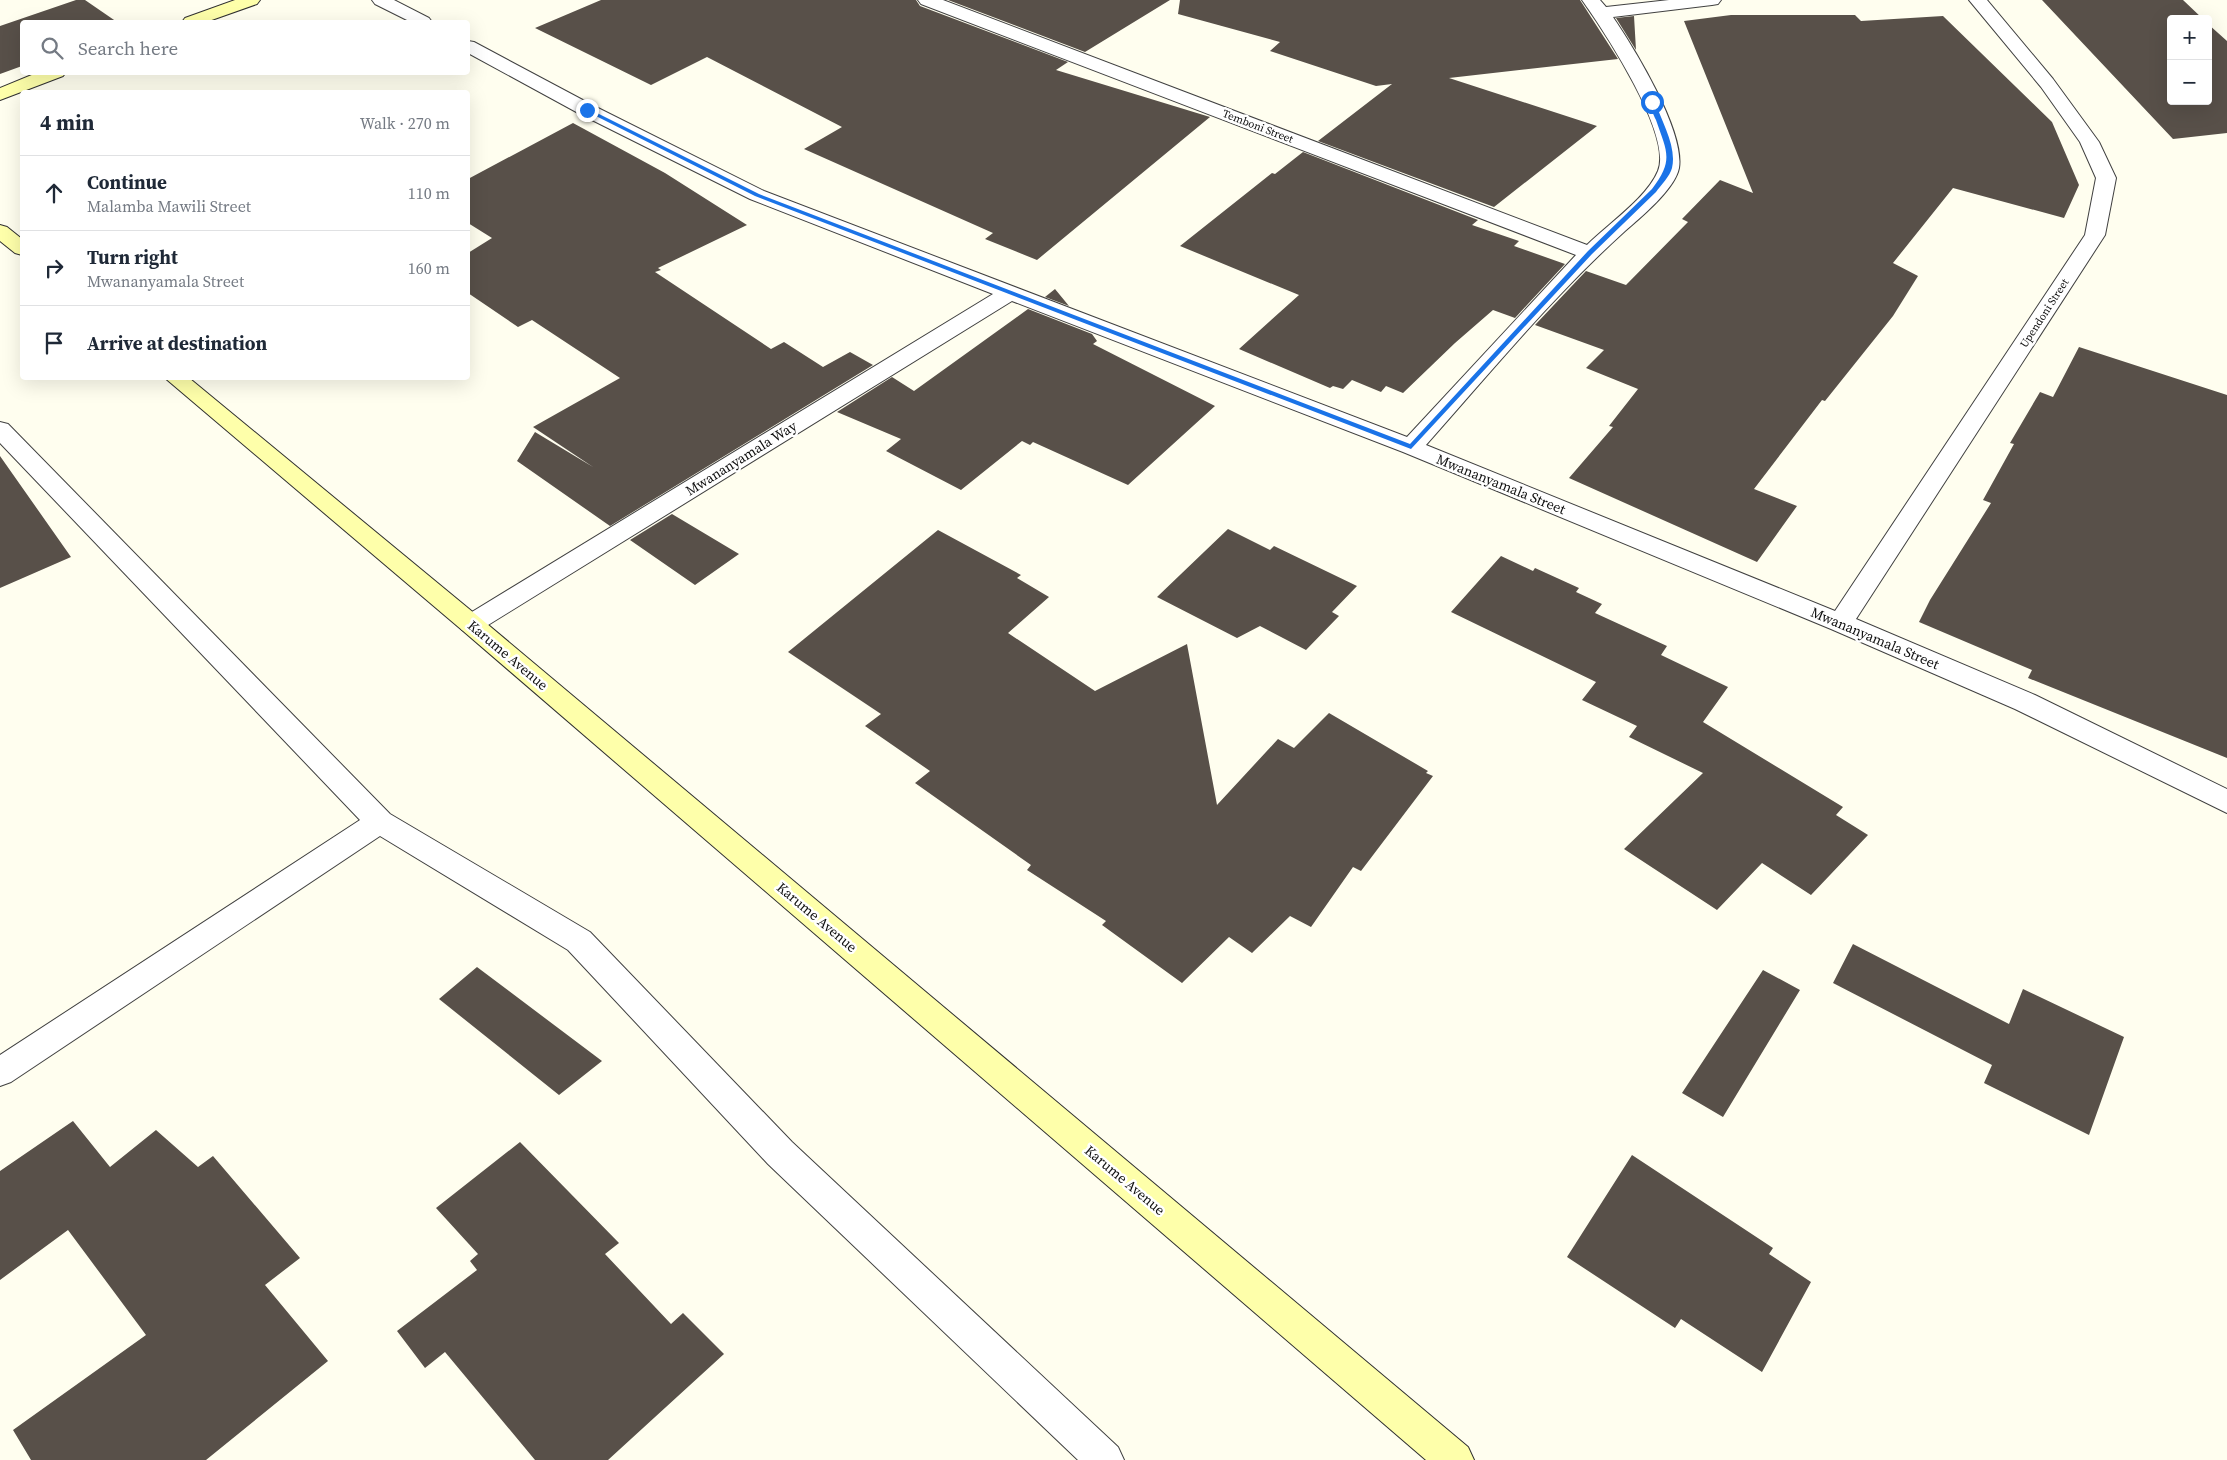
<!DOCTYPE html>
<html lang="en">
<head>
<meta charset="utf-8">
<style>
  body { margin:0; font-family:"Source Serif 4",serif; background:#f6f6f7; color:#1f2937 }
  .controls { position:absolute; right:15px; top:15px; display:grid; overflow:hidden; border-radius:5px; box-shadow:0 5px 20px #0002 }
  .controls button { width:45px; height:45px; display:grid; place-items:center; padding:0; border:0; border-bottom:1px solid #e0e1e3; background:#fff; color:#1f2937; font:25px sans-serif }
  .stop { position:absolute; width:15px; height:15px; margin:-11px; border:4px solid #1a73e8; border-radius:50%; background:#fff }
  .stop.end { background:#1a73e8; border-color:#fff; box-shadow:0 1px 5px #0008 }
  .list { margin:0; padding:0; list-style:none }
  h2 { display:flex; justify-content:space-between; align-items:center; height:65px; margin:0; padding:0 20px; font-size:21px }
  h2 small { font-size:16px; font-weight:400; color:#747a83 }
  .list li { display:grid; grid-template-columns:32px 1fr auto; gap:15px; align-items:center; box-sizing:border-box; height:75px; padding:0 20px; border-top:1px solid #e0e1e3 }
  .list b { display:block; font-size:19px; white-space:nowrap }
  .list p { margin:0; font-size:16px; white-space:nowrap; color:#747a83 }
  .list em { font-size:16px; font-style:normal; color:#747a83 }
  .icon { flex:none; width:28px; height:28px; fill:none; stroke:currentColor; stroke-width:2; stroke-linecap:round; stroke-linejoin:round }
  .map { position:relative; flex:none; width:2227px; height:1460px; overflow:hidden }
  .search { position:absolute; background:#fff; box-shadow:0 5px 20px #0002; left:20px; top:20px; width:450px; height:55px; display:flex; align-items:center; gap:12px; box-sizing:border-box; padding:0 18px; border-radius:5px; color:#747a83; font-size:19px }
  .panel { position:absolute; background:#fff; box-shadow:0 5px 20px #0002; left:20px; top:90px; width:450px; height:290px; border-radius:5px }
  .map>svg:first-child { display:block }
  .building { fill:#585049 }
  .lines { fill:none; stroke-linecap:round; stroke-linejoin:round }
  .street-casing { stroke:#414141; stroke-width:2 }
  .secondary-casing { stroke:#303030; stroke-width:2 }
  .street { fill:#fff; fill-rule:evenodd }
  .secondary { fill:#feffaa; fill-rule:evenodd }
  .route { fill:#1a73e8 }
  .labels { text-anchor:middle; stroke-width:5; stroke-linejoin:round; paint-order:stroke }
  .far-street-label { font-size:11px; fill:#0e0e0e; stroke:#fff }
  .street-label { font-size:14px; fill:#0e0e0e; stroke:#fff }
</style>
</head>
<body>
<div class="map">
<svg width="2227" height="1460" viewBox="0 0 2227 1460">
  <rect width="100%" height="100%" fill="#fffeef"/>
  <path class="building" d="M76 0H85L117 22H22V66L0 74V26Z
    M601 0H916L920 6 1068 62 1056 70 1210 117 1037 260 985 239 993 233 804 149 842 127 707 57 651 85 535 28Z
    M948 0H1170L1085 52Z
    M1180 0H1580L1618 59 1449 78 1597 126 1494 207 1318 141 1392 84 1376 86 1270 51 1280 42 1178 14Z
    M2042 0H2183L2203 19H2171V101H2208V24L2227 41V133L2173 139Z
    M1731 15H1855L1861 21 1943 16 2052 122 2079 185 2064 218 1953 188 1893 263 1918 276 1893 316 1825 401 1822 400 1754 489 1797 506 1757 562 1569 478 1613 427 1609 426 1638 389 1586 368 1604 350 1535 325 1586 271 1626 285 1688 222 1682 219 1720 180 1753 193 1684 21Z
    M1634 16 1636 50 1616 18Z
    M573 123 665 173 747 225 658 268 661 270 655 272 771 349 784 342 823 367 850 352 873 365 610 526 517 461 535 432 593 467 533 427 620 378 532 320 518 327 468 293V253L492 238 468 223V179Z
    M1303 152 1478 220 1472 225 1519 241 1514 246 1565 264 1515 318 1493 310 1455 343 1403 393 1386 386 1381 392 1352 380 1343 389 1333 386 1330 388 1239 349 1299 295 1180 246 1272 173 1275 174Z
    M1055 289 1069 306 1045 297Z
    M1028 309 1092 334 1097 341 1093 344 1215 406 1128 485 1033 442 1030 445 1022 441 961 490 886 451 901 439 837 412 892 377 914 391Z
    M2079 347 2227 395V758L2028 678 2032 670 1919 622 1930 600 1991 503 1983 500 2014 444 2010 443 2040 392 2053 397Z
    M0 456 71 557 0 588Z
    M672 514 739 554 695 585 630 540Z
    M1228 529 1270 550 1274 546 1357 586 1332 612 1339 616 1306 650 1260 626 1237 638 1157 597Z
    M938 530 1021 575 1017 578 1049 597 1008 633 1095 691 1187 644 1217 805 1278 739 1294 748 1329 713 1428 771 1426 773 1433 776 1361 871 1353 867 1311 927 1290 916 1252 953 1229 937 1182 983 1102 925 1106 921 1027 870 1031 865 915 783 930 771 865 726 881 714 788 652Z
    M1501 556 1533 571 1535 568 1579 588 1576 592 1602 604 1595 613 1667 646 1661 655 1728 687 1703 722 1843 807 1836 815 1868 835 1811 895 1762 863 1717 910 1624 849 1703 773 1629 737 1637 726 1582 700 1596 682 1451 612Z
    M1853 944 2009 1024 2023 989 2124 1037 2089 1135 1984 1083 1992 1065 1833 983Z
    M477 967 602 1061 559 1095 439 999Z
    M1763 970 1800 990 1723 1117 1682 1093Z
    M73 1121 110 1167 156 1130 198 1167 213 1156 300 1258 265 1285 328 1361 206 1460H31L13 1430 146 1335 68 1230 0 1280V1171Z
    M520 1142 619 1243 605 1254 671 1324 683 1313 724 1354 608 1460H535L445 1352 425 1368 397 1331 477 1270 470 1261 478 1254 436 1208Z
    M1632 1155 1773 1248 1769 1254 1811 1282 1762 1372 1681 1319 1675 1328 1567 1257Z"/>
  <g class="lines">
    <defs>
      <path id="street" d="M372 0H394L429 18 432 22H411L375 4Z
        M918 0H943L1587 245C1608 224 1647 198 1658 171 1673 135 1604 31 1582 0H1600L1606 7 1669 0H1721L1718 4 1712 5 1613 17C1634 48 1685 131 1679 168 1675 189 1641 217 1625 231 1553 296 1491 372 1426 445L1835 611 2085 235 2096 178 2080 142 2041 87 1969 0H1987L2053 79 2099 142 2116 178 2105 235 1856 619 2035 695 2227 789V813L2015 709 1831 629 1403 452 1012 301 480 630 471 633 462 630 458 624 462 618 993 294 750 199 580 114 468 53V41L474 42 594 106 764 191 1407 437 1576 255 921 4Z
        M0 422 8 424 390 814 590 932 792 1142 1118 1447 1124 1460H1078L768 1164 568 950 380 836 11 1082 0 1086V1055L360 820 0 443Z"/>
      <path id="secondary" d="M235 0H260L257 4 206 22H182L185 18Z
        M39 72H66L63 76 0 100V88Z
        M0 225 7 227 22 239V255L15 253 0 241Z
        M165 378H189L480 618 1468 1447 1474 1460H1426L462 630Z"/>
    </defs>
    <use href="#street" class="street-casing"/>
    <use href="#secondary" class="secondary-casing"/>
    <use href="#street" class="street"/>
    <use href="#secondary" class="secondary"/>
  </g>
  <path class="route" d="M1650 101 1655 102C1662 122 1677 147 1672 168 1670 176 1661 185 1656 192L1592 254 1411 449 755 196 584 110 589 109 759 194 1410 444 1588 251 1652 189C1674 160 1667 152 1656 120 1653 114 1650 107 1650 101Z"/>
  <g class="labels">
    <g class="far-street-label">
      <text transform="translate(1258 126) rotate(21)" y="4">Temboni Street</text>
      <text transform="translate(2044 313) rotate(-57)" y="4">Upendoni Street</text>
    </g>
    <g class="street-label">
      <text transform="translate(741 458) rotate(-32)" y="5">Mwananyamala Way</text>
      <text transform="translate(1501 484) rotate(22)" y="5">Mwananyamala Street</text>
      <text transform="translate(1875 638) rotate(23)" y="5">Mwananyamala Street</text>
      <text transform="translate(508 655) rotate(40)" y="5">Karume Avenue</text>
      <text transform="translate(817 917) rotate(40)" y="5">Karume Avenue</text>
      <text transform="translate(1125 1180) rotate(40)" y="5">Karume Avenue</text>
    </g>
  </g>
</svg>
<div class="controls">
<button>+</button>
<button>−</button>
</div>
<div class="stop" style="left:1652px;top:102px"></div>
<div class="stop end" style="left:587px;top:110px"></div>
<div class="search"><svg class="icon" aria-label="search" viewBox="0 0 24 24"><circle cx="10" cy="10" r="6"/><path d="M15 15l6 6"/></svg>Search here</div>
<section class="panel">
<h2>4 min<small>Walk · 270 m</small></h2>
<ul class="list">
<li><svg class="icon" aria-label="ahead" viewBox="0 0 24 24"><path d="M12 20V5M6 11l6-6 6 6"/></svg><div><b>Continue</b><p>Malamba Mawili Street</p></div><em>110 m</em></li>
<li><svg class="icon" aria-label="right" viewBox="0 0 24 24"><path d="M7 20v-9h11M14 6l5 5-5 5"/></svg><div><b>Turn right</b><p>Mwananyamala Street</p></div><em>160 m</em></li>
<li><svg class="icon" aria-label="arrive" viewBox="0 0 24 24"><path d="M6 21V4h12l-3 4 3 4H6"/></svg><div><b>Arrive at destination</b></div></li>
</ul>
</section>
</div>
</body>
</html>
